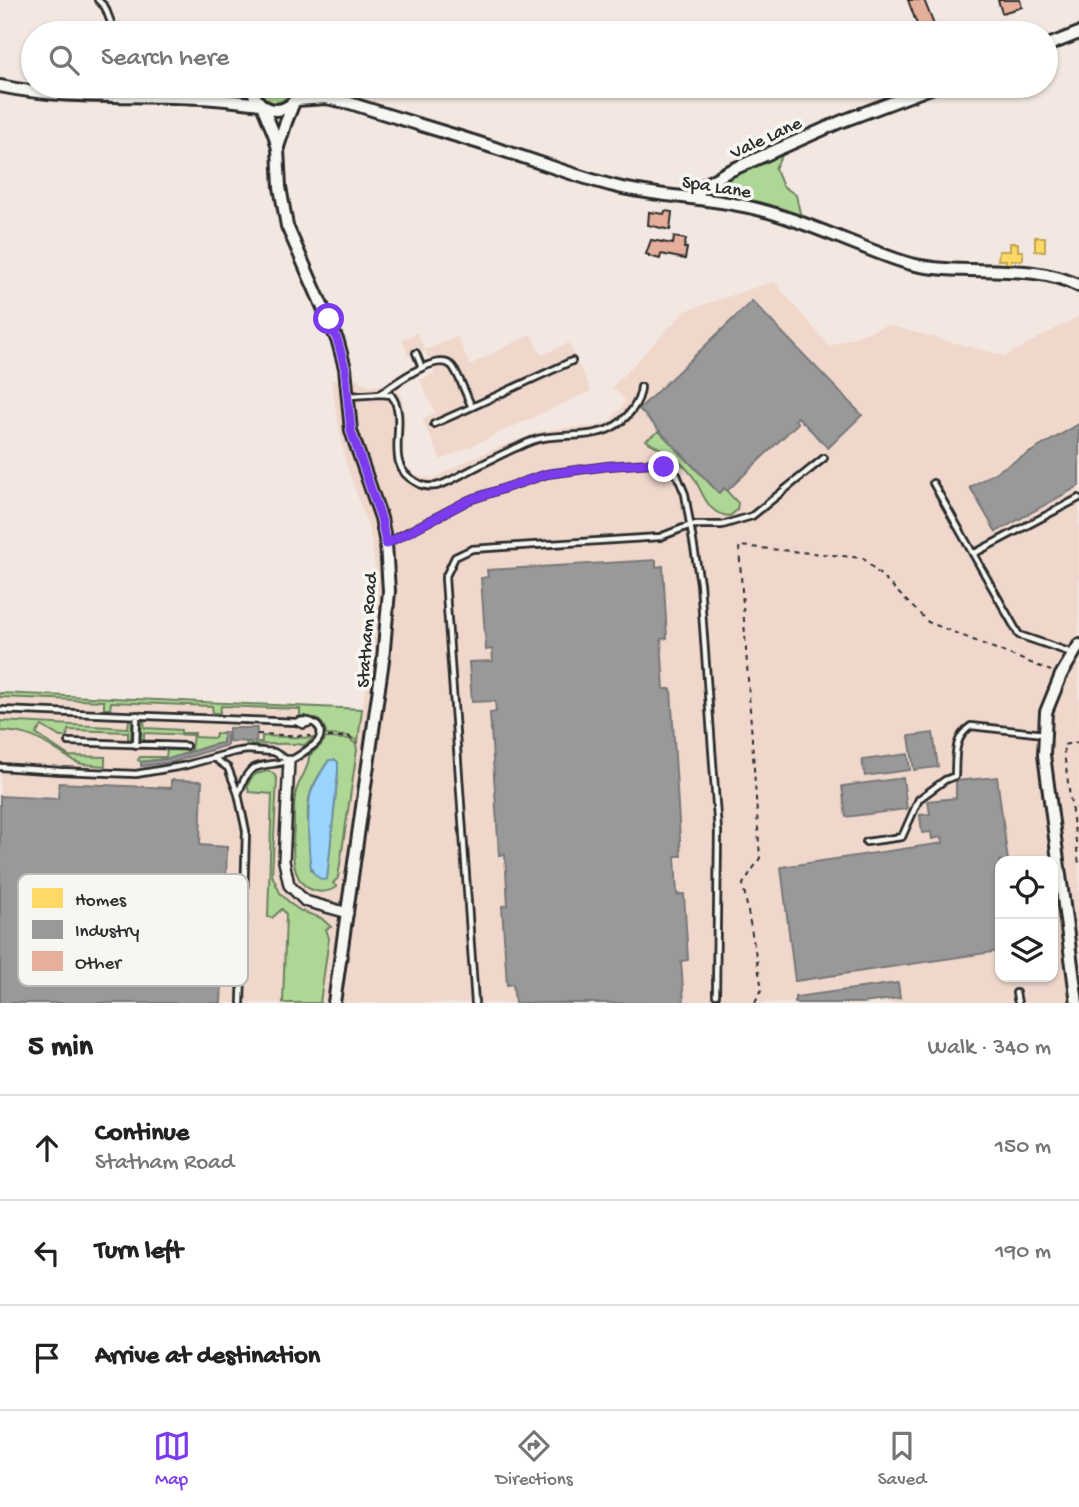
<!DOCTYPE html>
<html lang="en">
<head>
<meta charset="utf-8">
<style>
  body { margin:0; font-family:"Gochi Hand",sans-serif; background:#f2f2f2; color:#222 }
  .controls { position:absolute; right:21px; bottom:21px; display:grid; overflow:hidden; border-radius:14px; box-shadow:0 2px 5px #0004 }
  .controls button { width:63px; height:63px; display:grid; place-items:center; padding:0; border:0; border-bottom:2px solid #e0e0e0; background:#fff; color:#222; font:35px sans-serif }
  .stop { position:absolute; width:21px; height:21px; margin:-16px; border:5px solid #7c3aed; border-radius:50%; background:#fff }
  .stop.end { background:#7c3aed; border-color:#fff; box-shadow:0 2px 7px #0008 }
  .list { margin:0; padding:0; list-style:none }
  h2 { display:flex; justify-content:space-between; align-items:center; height:91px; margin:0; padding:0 28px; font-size:30px }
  h2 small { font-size:23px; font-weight:400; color:#767676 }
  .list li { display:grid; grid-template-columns:46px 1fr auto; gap:21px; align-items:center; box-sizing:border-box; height:105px; padding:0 28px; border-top:2px solid #e0e0e0 }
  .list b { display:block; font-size:26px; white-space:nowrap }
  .list p { margin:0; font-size:23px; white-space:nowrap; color:#767676 }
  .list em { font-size:23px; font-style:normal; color:#767676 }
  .icon { flex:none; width:38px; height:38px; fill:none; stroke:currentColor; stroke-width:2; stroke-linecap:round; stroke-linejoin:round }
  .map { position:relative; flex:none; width:1079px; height:1003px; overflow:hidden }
  .search { position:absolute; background:#fff; box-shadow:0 2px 5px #0004; left:21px; right:21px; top:21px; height:77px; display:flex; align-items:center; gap:18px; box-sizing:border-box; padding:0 24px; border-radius:38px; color:#767676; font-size:26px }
  .sheet { height:406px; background:#fff }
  nav { display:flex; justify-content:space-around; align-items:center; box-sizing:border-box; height:98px; border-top:2px solid #e0e0e0; background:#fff; font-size:19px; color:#767676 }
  nav a { display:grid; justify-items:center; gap:4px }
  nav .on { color:#7c3aed }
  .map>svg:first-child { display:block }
  .built { fill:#efd7cc; fill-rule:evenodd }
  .green { fill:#aed795; stroke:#6c8160; stroke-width:2; fill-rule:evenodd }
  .water { fill:#9bd5fb; stroke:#6e91a8; stroke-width:2 }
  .homes { fill:#ffd966; stroke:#bfa554; stroke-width:2 }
  .industry { fill:#999; stroke:#787878; stroke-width:2 }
  .building { fill:#e6af9c; stroke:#2b2b2b; stroke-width:2 }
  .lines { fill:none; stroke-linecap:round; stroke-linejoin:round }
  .service-casing { stroke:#2b2b2b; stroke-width:10 }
  .minor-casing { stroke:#2b2b2b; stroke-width:14 }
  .tertiary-casing { stroke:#2b2b2b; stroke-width:16 }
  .path { stroke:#2b2b2b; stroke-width:2; stroke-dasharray:5 5; stroke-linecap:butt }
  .service { stroke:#f6f6f2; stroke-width:4.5 }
  .minor { stroke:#f6f6f2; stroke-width:9 }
  .tertiary { stroke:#f6f6f2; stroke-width:10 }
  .route { stroke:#7c3aed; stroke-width:9 }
  .labels { text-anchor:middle; stroke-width:7; stroke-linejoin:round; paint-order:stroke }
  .street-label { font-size:19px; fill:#2b2b2b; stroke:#f6f6f2 }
  .key { fill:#f6f6f2; stroke:#b9b9b6; stroke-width:2 }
  .key-label { font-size:19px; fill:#2b2b2b }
</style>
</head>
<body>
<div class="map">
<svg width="1079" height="1003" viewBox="0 0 1079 1003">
  <rect width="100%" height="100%" fill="#f3e8e1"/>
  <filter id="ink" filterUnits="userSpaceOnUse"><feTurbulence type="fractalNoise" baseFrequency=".0143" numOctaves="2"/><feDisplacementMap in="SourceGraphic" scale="14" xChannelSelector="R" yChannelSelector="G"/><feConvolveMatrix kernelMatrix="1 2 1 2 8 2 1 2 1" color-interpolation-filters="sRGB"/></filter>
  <g filter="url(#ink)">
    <path class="built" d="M774 281 829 346 887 325 1005 356 1079 316V1003H0V693L362 709 375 625 377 579 370 533 345 460 331 381 355 377 363 383 373 386 385 384 394 376 402 399 405 414 403 459 408 469 414 474 422 477 434 478 474 457 539 432 561 428 597 426 610 421 626 401 612 387 685 311ZM1000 861H1053V977H1000Z
      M417 333 425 350 457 337 470 365 531 334 541 355 569 343 591 391 441 460 422 419 435 413 420 380 435 373 425 351 408 356 402 339Z"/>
    <path class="green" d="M259 86H293C288 107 263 108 259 86Z
      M784 152 775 168 783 186 796 195 800 213 816 224 765 206 709 194 711 188 718 180Z
      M659 431 718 492 724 488 738 503 737 510 730 516C708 515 704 495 694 478 690 472 684 466 679 461 669 449 656 449 646 440Z
      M0 693 362 709 358 742 349 736 326 735C325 719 314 717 300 716V709L221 706 220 713H213L212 706 111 702 110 709H104V701L0 697Z
      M129 720H132L131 739H128V732L68 730 67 737H60L42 726 36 734 69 756 105 757V766L82 764 74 761C45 744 36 732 0 731V721L128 728Z
      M142 721H144L145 728 181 730V733H195V737L215 738 216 734H223V743L212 745 172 758 141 762 138 760 140 757H166L167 750 191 751 193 735 144 733V739H141Z
      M262 736 314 738 304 745C286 742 266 745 247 745L246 743V742H262Z
      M326 738 349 739 356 744 357 750 338 878 333 883 337 887C330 891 324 893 316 891 288 885 293 845 294 824 294 815 294 805 295 796 297 781 309 771 309 756L321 745ZM329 760H334L338 762V771L327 879 311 869C310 848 305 814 310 795 313 782 322 771 329 760Z
      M268 771 273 773 277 779 272 875 280 893 292 905 301 911 321 918 331 927 326 929 329 938 320 1003H283L286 914 282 909 272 918 268 917 272 794 249 792C246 785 250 778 256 774Z"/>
    <path class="water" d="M329 760H335L338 762V771L327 879 323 880C318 878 314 875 312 870 308 861 307 803 311 793 315 781 322 771 329 760Z"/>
    <path class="homes" d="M1035 237H1045V251H1035Z
      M1010 243H1018V251H1023V260H1011V264H1006V260H998L999 251H1010Z"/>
    <path class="industry" d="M752 301 862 415 828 448 798 417 795 420 798 423 727 491 724 488 719 493 639 409Z
      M1079 424V486L996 532 970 487Z
      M656 560V567L663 566 667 638 661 639 664 689H671L681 856H675L677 895 684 894 688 960 681 961 684 1003H515L513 984 507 985 502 906 508 905 505 854 499 855 490 713 496 712 495 701 472 702 469 662 493 661 492 649 486 650 481 578 488 577 487 570Z
      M229 728H257L256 742 229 741Z
      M223 732H229V736H227V745L173 762 141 766V762L172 758 212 745 223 743Z
      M933 733 938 767 914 770 909 736Z
      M908 754 910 770 865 776 862 760Z
      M997 777 1008 861H1000V951L795 981 781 867 943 843 942 837 932 839 931 832 922 833 920 815 930 814 928 801 956 798V781Z
      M903 778 907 809 846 817 842 786Z
      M171 780 202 781 200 845 227 847 226 881 199 880 196 958 223 960 221 1003H0V796L58 799 59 783 171 788Z
      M898 983 900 998 863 1003H795V997Z"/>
    <path class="building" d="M908 0H924L934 25 919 30Z
      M998 0H1020L1022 7 1002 13Z
      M665 211 672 212 670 230 648 225 649 212 664 214Z
      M674 237 686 239 684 248H687L685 259 661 254 660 259 649 256V255L646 254 651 240 673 244Z"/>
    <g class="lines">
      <defs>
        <path id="service" d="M98 0 105 7 115 33
          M142 86 143 96
          M416 353 422 368
          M381 393C395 384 437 351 452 366 458 372 467 398 472 407L434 424
          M349 396 381 394 391 395C411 421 380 464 416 482 422 486 429 487 436 486 445 484 453 479 461 475 480 465 499 455 518 447 526 443 535 439 543 438 565 434 591 438 611 428 627 420 640 403 641 387
          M472 407 572 361
          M933 483 1019 635 1072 653
          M387 543 469 500 547 474 608 466 651 463 664 467 677 475 685 494 700 583 718 832 716 995
          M973 554 1079 498
          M0 710 296 722C307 717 326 725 319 739 317 744 311 747 307 750 301 754 295 759 288 761 277 765 260 763 251 770 244 776 242 785 238 794
          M296 722 303 725 312 722
          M69 742 186 746
          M136 745 137 715
          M214 758 228 768 238 794 246 831 241 1003
          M0 767 60 771 136 774 183 766 234 752 247 750 274 752 289 761
          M866 842 902 837 919 799 945 780 955 776C956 756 953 738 971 726L1044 734
          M1016 993 1018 1003
          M475 1003 445 578 455 557 472 549 660 537 691 525H722L752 516 824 458"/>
        <path id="minor" d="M289 761 284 861 289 885 305 901 348 913"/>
        <path id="tertiary" d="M1046 46 1079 33
          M0 86C66 100 134 94 201 98 221 99 241 102 261 104
          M252 86C256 118 296 118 300 86
          M322 86 343 99
          M205 97 233 86
          M296 100 326 98 350 103C399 119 449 133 498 149 537 161 574 176 614 186 662 198 713 197 761 210 797 219 832 235 866 248 881 254 896 260 911 264 963 277 1032 261 1079 286
          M262 105 274 134 278 149 280 187 287 226 338 342 345 368 351 431 381 518 386 544 389 591 383 660 334 1003
          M278 147 286 122 294 102
          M697 199 700 190 703 186 727 172 840 122 936 86
          M1077 1003 1044 755 1046 712 1061 675 1079 645"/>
      </defs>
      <use href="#service" class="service-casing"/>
      <use href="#minor" class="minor-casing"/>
      <use href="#tertiary" class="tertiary-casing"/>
      <path class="path" d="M257 734 311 736
        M328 737H349L357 743
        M1079 742 1063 745 1079 864
        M755 1003 762 989 743 884 760 858 739 546 863 558 928 622 1051 671"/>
      <use href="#service" class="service"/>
      <use href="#minor" class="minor"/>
      <use href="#tertiary" class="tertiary"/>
    </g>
  </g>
  <g class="lines" filter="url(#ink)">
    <path class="route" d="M329 319 338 342 345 368 351 431 381 518 386 544 469 500 547 474 608 466 651 463 664 467"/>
  </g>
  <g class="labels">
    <g class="street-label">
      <text transform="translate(765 136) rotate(-25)" y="7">Vale Lane</text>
      <text transform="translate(717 185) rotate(9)" y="7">Spa Lane</text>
      <text transform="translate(365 630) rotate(-86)" y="7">Statham Road</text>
    </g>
  </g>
  <rect x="18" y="874" width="230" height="112" rx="10" class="key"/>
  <rect x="32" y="888" width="31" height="20" fill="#ffd966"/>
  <rect x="32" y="920" width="31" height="19" fill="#999"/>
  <rect x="32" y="951" width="31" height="20" fill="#e6af9c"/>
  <g class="key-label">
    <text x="75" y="905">Homes</text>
    <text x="75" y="936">Industry</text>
    <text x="75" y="968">Other</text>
  </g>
</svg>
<div class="controls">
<button><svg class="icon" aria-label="locate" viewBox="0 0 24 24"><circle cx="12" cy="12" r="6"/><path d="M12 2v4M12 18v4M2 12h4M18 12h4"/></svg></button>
<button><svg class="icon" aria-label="layers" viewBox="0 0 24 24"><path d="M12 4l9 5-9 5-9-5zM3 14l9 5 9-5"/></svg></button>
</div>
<div class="stop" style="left:329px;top:319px"></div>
<div class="stop end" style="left:664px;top:467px"></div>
<div class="search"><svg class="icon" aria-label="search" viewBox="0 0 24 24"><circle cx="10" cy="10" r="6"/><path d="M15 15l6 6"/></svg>Search here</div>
</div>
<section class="sheet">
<h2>5 min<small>Walk · 340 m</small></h2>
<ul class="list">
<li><svg class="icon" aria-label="ahead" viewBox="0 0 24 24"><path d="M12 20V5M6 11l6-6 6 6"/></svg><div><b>Continue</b><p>Statham Road</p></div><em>150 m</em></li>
<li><svg class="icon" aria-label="left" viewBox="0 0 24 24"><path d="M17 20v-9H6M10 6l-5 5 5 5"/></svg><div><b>Turn left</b></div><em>190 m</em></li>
<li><svg class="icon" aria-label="arrive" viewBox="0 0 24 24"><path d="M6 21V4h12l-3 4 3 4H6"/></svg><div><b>Arrive at destination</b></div></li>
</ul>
</section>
<nav>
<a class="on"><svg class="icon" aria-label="map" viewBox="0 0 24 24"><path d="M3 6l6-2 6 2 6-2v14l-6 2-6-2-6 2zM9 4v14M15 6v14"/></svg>Map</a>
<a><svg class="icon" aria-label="directions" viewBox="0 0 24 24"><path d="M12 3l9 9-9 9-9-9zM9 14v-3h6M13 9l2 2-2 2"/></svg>Directions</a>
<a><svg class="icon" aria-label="saved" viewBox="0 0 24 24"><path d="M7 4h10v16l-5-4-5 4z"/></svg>Saved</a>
</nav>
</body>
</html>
